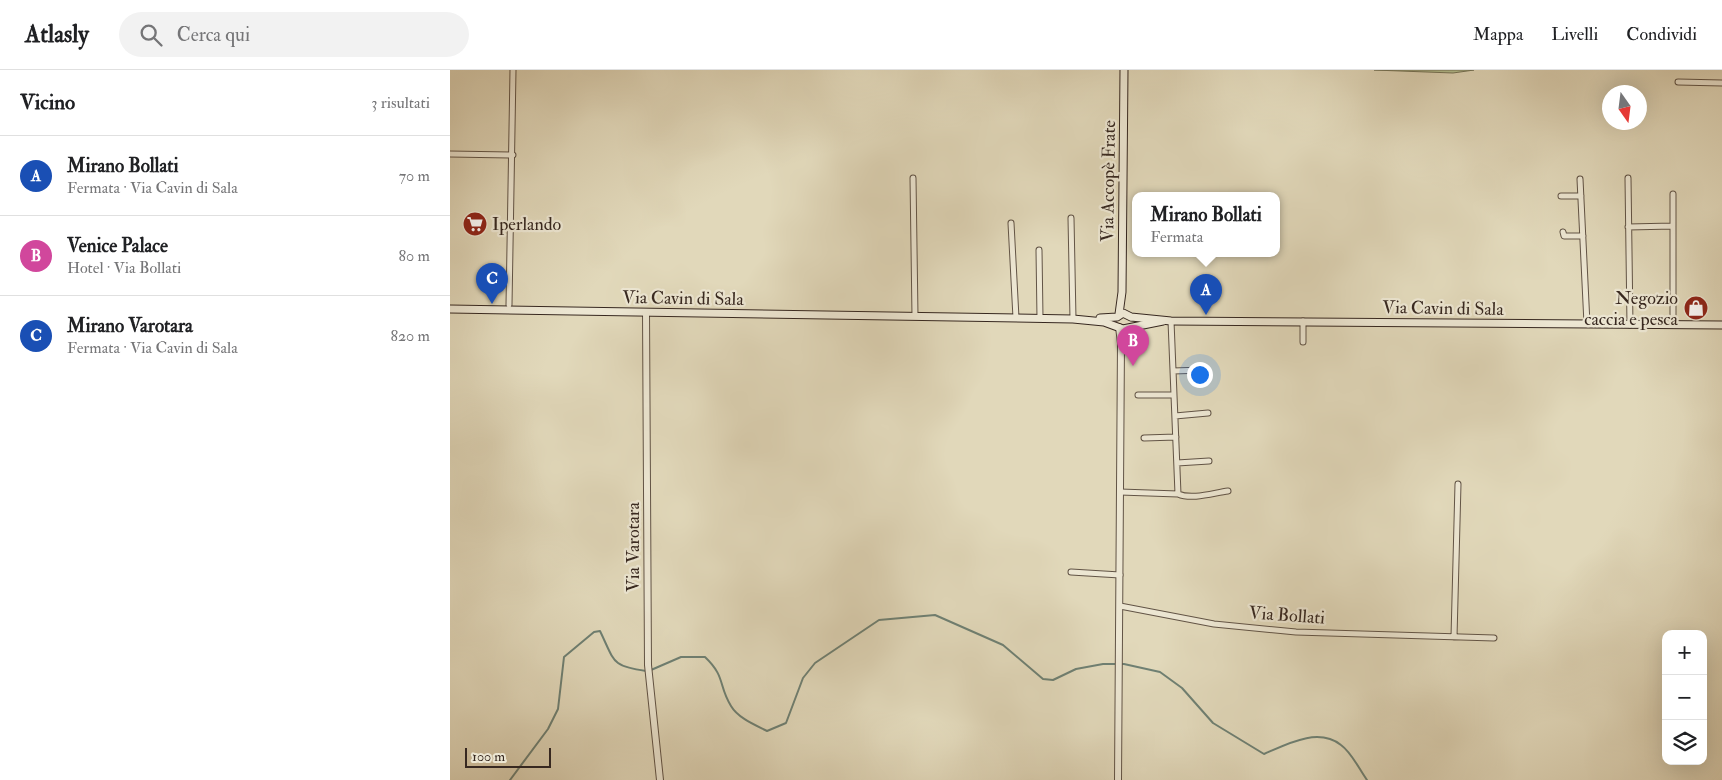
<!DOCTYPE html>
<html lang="it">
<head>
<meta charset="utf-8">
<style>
  body { margin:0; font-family:"IM FELL Double Pica",serif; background:#f2f2f2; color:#202124 }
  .controls { position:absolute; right:15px; bottom:15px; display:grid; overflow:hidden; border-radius:10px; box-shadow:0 5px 20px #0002 }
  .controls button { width:45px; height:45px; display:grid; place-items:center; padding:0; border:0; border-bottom:1px solid #e0e0e0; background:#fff; color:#202124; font:25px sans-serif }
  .compass { position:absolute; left:1152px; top:15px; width:45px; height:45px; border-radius:50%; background:#fff; box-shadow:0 5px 20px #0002; rotate:166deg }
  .scale { position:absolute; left:15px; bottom:12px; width:86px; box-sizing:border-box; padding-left:5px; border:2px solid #372820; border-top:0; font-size:14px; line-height:18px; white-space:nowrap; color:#372820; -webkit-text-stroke:4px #ece6d2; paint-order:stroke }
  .you { position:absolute; left:749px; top:304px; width:18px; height:18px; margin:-12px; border:4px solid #fff; border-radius:50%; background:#1a73e8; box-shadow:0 0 0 8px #1a73e833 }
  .badge { display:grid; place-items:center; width:32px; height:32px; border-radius:50%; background:#8f2418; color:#fff; font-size:16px; font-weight:700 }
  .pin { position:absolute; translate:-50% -41px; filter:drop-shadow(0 1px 2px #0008) }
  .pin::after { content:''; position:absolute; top:26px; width:18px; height:15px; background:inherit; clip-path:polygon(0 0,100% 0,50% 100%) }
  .popup { position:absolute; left:682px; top:122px; width:148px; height:65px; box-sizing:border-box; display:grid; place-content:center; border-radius:10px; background:#fff; filter:drop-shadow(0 1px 4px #0005); font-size:16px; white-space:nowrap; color:#757577 }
  .popup b { font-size:19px; color:#202124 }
  .popup::after { content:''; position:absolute; left:50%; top:100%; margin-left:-10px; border:10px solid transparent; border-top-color:#fff }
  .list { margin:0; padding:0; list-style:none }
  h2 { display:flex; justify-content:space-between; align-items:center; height:65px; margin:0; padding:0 20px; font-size:21px }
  h2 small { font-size:16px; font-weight:400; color:#757577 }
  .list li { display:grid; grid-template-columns:32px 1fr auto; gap:15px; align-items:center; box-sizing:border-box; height:80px; padding:0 20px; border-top:1px solid #e0e0e0 }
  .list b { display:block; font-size:19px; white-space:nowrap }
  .list p { margin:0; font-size:16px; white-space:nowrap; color:#757577 }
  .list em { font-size:16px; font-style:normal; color:#757577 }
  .icon { flex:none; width:28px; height:28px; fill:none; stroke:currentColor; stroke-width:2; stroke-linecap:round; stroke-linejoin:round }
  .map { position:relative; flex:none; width:1272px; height:710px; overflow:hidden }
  header { display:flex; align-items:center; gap:30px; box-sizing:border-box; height:70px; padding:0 25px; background:#fff; border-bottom:1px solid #e0e0e0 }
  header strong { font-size:24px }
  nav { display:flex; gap:28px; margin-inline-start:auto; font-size:18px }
  .search { width:350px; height:45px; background:#f2f2f2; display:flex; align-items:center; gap:12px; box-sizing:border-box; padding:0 18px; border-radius:28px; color:#757577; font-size:19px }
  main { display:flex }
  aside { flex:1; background:#fff }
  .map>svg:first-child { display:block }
  .green { fill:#b3bf90; stroke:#757458 }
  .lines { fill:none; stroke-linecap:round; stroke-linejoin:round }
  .stream { stroke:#6f8073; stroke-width:2 }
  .minor-casing { stroke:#625446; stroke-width:7 }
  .tertiary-casing { stroke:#625446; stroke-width:8 }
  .secondary-casing { stroke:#372820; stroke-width:9 }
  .minor { stroke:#ece6d2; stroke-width:5 }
  .tertiary { stroke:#ece6d2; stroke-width:6 }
  .secondary { stroke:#ece6d2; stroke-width:7 }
  .labels { text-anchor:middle; stroke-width:4.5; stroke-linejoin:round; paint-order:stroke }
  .street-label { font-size:18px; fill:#372820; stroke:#ece6d2 }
  .poi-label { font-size:18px; fill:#372820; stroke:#ece6d2; text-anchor:start }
</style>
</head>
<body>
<header>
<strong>Atlasly</strong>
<div class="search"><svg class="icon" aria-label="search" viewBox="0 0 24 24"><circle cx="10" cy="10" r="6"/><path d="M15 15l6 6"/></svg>Cerca qui</div>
<nav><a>Mappa</a><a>Livelli</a><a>Condividi</a></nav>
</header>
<main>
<aside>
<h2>Vicino<small>3 risultati</small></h2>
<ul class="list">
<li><span class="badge" style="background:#1a4fb4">A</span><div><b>Mirano Bollati</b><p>Fermata · Via Cavin di Sala</p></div><em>70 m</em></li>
<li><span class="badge" style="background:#d1479c">B</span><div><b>Venice Palace</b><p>Hotel · Via Bollati</p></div><em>80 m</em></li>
<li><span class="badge" style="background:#1a4fb4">C</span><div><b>Mirano Varotara</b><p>Fermata · Via Cavin di Sala</p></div><em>820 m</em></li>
</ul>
</aside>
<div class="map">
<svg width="1272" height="710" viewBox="0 0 1272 710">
  <rect width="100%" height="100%" fill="#e1d8ba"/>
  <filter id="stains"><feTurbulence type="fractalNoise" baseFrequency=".004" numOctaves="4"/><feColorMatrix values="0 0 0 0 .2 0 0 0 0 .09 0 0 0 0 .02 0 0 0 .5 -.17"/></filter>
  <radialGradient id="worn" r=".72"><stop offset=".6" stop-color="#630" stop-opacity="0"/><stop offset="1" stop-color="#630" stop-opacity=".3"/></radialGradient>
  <path class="green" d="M924 0H1024L1003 3Z"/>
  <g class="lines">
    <path class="stream" d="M201 600 231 587H255C276 607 268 615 281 636 288 648 305 655 317 661L336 653 353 608 365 593 429 550 485 545 553 575 593 609 603 610 626 599 653 594H674L710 602 732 618 763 653 814 684C837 674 868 657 891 675 902 683 909 699 917 710
      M60 710 98 659 108 639 114 587 144 562 150 561C165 592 161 596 196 601"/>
    <defs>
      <path id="minor" d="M1228 12 1272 13
        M0 84 63 85
        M463 108 465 246
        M1178 108 1180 255
        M1130 109 1137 254
        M1223 124V255
        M1111 126H1131
        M621 148 623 249
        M561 153 566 248
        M1178 157 1223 156
        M1113 162 1114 166H1133
        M589 180 590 248
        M59 235 63 0
        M853 272V251
        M723 301 753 300
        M688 325H724
        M725 346 758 343
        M694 368 726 367
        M727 393 759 391
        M670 422 728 424 721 251
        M728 424C742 430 763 423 778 421
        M621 502 670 505
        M670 536 764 554 846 562 1044 568
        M1004 567 1008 414"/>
      <path id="tertiary" d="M196 242 198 595 210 710
        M668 710 671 273 669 257"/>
      <path id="secondary" d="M0 239 623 249 654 252 673 259 713 251
        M669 244 672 222 674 0
        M681 247 721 251 1272 255
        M650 248 667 247 673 243 681 247"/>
    </defs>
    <use href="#minor" class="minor-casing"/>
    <use href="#tertiary" class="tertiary-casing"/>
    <use href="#secondary" class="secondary-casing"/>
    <use href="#minor" class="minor"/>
    <use href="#tertiary" class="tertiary"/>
    <use href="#secondary" class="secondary"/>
  </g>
  <defs>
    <symbol id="supermarket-disc" viewBox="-11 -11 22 22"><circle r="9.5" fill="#8f2418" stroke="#ece6d2"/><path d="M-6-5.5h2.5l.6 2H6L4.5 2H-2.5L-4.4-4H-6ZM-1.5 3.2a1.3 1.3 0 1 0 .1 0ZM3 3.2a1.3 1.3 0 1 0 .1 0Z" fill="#fff"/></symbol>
    <symbol id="shop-disc" viewBox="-11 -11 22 22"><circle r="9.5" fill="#8f2418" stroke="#ece6d2"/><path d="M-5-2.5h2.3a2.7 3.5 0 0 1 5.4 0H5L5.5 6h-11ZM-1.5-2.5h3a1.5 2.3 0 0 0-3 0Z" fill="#fff"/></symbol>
  </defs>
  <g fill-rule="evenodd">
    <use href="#supermarket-disc" x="11" y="140" width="28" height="28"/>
    <use href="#shop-disc" x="1232" y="224" width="28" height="28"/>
  </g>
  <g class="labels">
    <g class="street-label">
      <text transform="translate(658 111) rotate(-89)" y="6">Via Accopè Frate</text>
      <text transform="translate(233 228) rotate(1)" y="6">Via Cavin di Sala</text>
      <text transform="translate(993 238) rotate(1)" y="6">Via Cavin di Sala</text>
      <text transform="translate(183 477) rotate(-90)" y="6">Via Varotara</text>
      <text transform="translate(837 545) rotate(4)" y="6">Via Bollati</text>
    </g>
    <g class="poi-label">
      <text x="42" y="160">Iperlando</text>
      <text x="1228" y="234" text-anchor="end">Negozio<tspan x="1228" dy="21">caccia e pesca</tspan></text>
    </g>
  </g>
  <rect width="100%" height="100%" filter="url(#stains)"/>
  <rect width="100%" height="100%" fill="url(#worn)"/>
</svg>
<div class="controls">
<button>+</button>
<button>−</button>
<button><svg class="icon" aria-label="layers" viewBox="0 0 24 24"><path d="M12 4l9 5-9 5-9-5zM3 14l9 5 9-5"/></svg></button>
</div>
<svg class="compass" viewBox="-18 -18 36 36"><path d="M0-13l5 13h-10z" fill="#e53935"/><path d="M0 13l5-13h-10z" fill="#757577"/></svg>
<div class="scale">100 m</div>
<div class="you"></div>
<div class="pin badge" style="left:756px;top:245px;background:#1a4fb4">A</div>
<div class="popup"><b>Mirano Bollati</b>Fermata</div>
<div class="pin badge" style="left:683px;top:296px;background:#d1479c">B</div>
<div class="pin badge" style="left:42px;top:234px;background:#1a4fb4">C</div>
</div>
</main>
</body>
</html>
